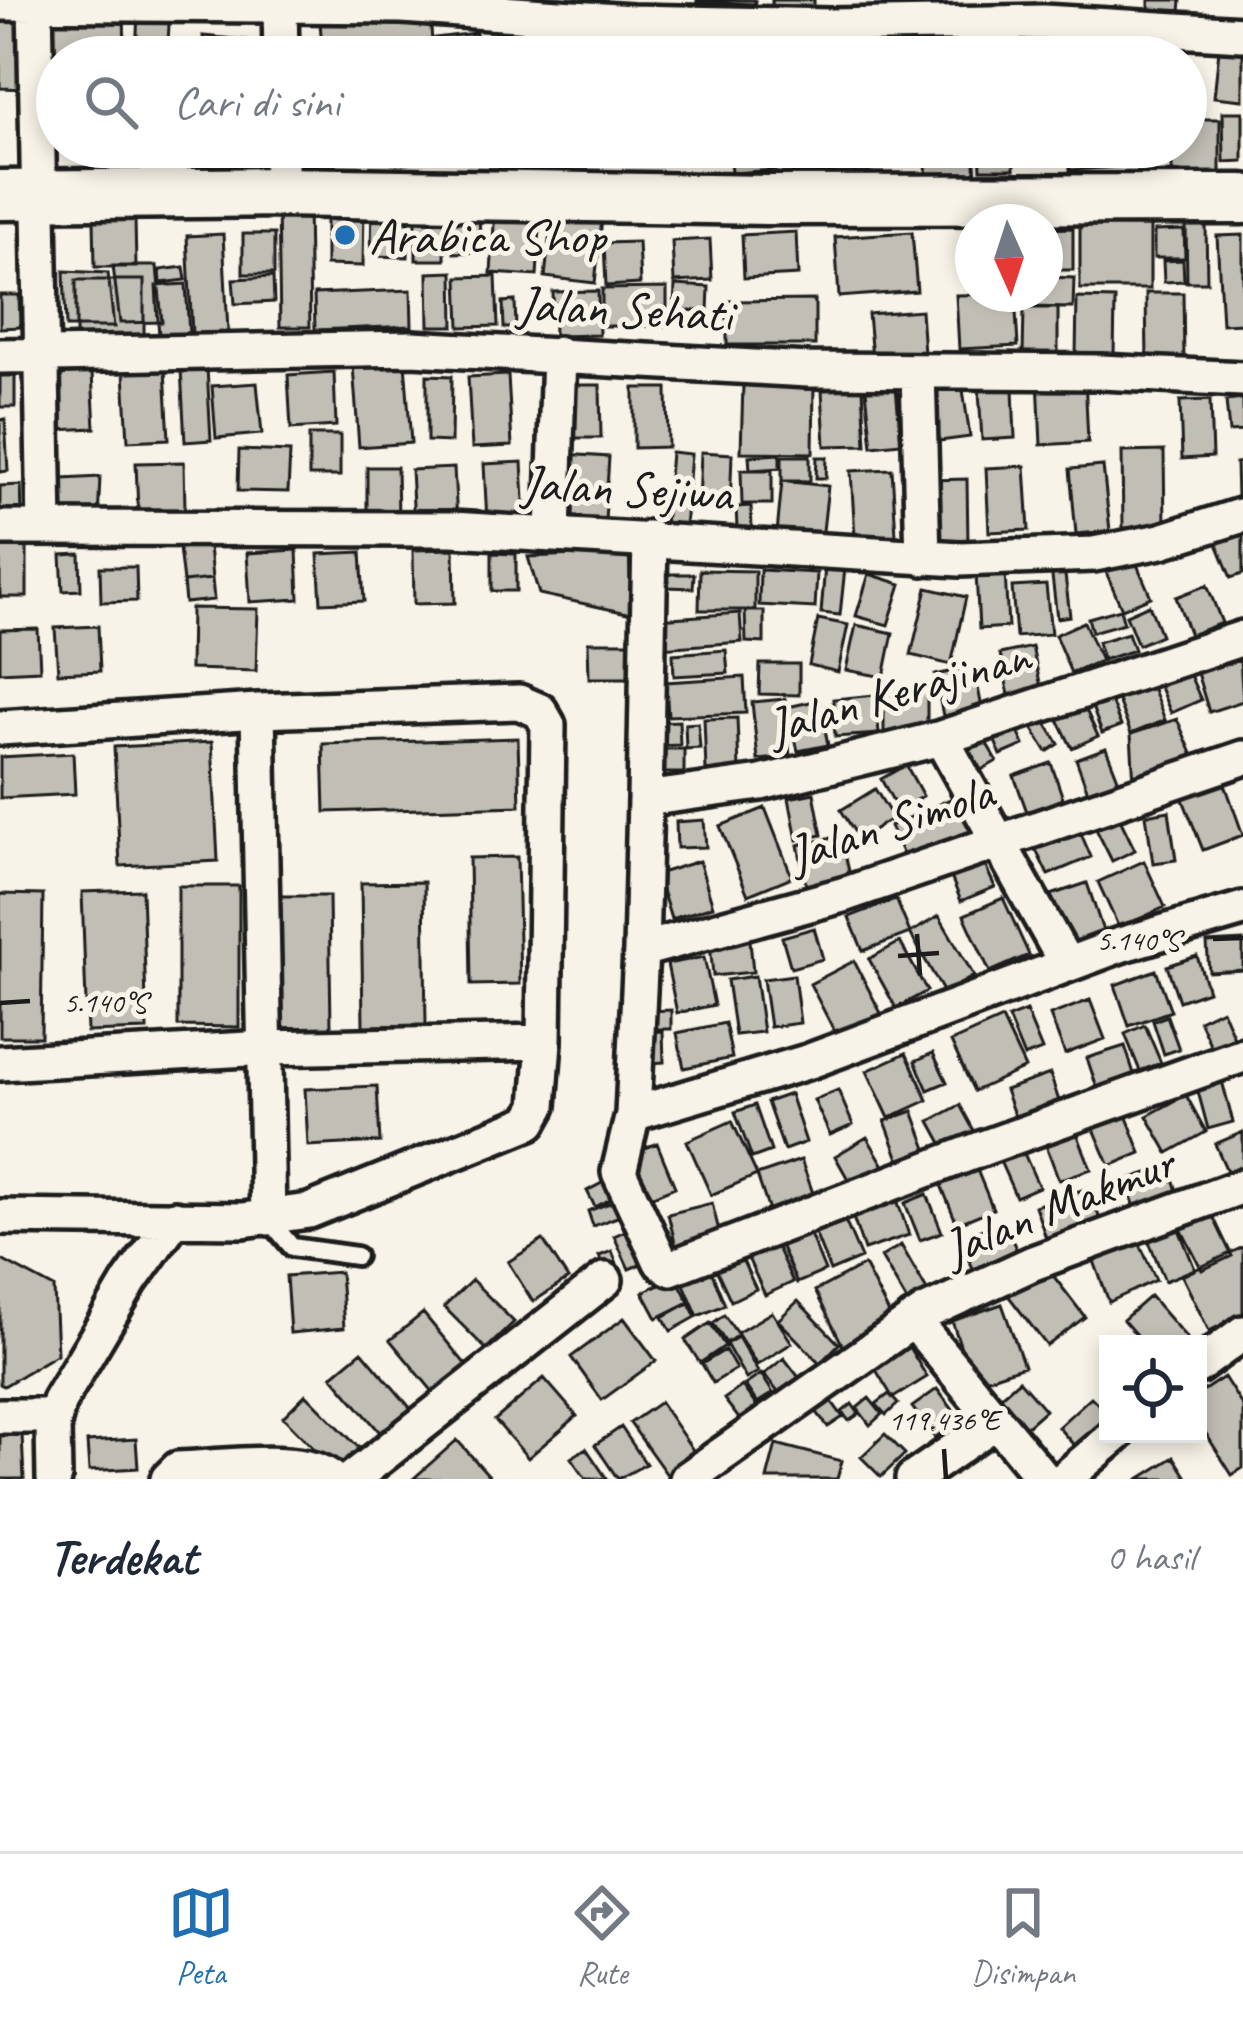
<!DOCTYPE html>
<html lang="id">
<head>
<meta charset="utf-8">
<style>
  body { margin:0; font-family:Caveat,sans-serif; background:#f6f6f7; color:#1f2937 }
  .controls { position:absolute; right:36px; bottom:36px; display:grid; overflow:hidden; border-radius:0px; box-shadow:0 6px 18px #0003 }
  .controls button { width:108px; height:108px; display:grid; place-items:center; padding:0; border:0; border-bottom:3px solid #e0e1e3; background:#fff; color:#1f2937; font:60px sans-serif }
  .compass { position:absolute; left:955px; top:204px; width:108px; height:108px; border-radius:50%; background:#fff; box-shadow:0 6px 18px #0003; rotate:177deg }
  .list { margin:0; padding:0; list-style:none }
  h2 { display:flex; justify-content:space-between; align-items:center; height:156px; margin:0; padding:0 48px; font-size:51px }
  h2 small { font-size:39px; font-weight:400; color:#747a83 }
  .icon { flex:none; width:66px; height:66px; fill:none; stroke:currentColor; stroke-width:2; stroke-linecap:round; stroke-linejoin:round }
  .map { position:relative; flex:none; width:1243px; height:1479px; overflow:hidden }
  .search { position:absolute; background:#fff; box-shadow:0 6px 18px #0003; left:36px; right:36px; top:36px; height:132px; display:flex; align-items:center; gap:30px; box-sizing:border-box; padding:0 42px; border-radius:66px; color:#747a83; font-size:45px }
  .sheet { height:372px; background:#fff }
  nav { display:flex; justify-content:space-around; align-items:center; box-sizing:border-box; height:168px; border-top:3px solid #e0e1e3; background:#fff; font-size:33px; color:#747a83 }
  nav a { display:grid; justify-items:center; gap:6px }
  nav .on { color:#1f6fb2 }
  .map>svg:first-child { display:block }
  .building { fill:#c0beb5; stroke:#1c1c1c; stroke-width:3 }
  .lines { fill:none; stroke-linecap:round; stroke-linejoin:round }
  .lane-casing { stroke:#1c1c1c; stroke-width:26 }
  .street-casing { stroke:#1c1c1c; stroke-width:42 }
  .secondary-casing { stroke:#1c1c1c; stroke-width:57 }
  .lane { stroke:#f7f3e8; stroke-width:16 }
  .street { stroke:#f7f3e8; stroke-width:33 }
  .secondary { stroke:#f7f3e8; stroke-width:48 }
  .ticks { fill:none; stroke:#1c1c1c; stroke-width:4.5 }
  .poi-dot { fill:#1f6fb2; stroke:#f7f3e8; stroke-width:4.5 }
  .labels { text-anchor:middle; stroke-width:10; stroke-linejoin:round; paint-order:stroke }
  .poi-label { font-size:51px; fill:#1c1c1c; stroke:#f7f3e8; text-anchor:start }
  .street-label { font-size:51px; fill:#1c1c1c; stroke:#f7f3e8 }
  .ticks-label { font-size:30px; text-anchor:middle; fill:#1c1c1c; stroke:#f7f3e8; stroke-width:10; stroke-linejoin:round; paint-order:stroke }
</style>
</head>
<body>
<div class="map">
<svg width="1243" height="1479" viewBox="0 0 1243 1479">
  <rect width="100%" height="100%" fill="#f7f3e8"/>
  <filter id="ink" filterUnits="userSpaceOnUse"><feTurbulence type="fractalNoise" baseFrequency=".00833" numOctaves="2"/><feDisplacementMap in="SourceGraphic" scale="24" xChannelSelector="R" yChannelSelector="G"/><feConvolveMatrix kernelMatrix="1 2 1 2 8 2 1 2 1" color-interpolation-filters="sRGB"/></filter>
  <g filter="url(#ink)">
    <path class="building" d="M697 0H755V4L697 2Z
      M772 0H814V15L772 14Z
      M1149 0H1181L1180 12 1149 9Z
      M0 10 30 11 29 89 0 88Z
      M51 10 124 11 125 57H57L55 87Z
      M138 10H170L167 57H136Z
      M319 12 430 14 433 57H323Z
      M1012 25 1094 35 1091 57H1008Z
      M476 33 479 57H438L435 38Z
      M495 35 592 43 590 57H493Z
      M203 36 255 41 257 57H205Z
      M930 38H997V57H930Z
      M1220 40 1243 42V100L1214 97Z
      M1100 41 1138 48 1136 57H1097Z
      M643 42H674V57H643Z
      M766 47V57H677V48Z
      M1141 52H1186L1187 94 1186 57H1141Z
      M1223 112H1243V161L1224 162Z
      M1186 119H1220V175L1172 176V147H1186Z
      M108 147H142L143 158 108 159Z
      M146 147H172L173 157H146Z
      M202 147H261L262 172 203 175Z
      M476 147H530V160L477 158Z
      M538 147H581V158L538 160Z
      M616 147H689L690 158 617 162Z
      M729 147H775L776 170 731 173Z
      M813 147H858L855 174 816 176Z
      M866 147H889V167H866Z
      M925 147H974L976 179 927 182Z
      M980 147H1014V169H981Z
      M1020 147H1053V164L1019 162Z
      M1069 147H1119L1120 167 1070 170Z
      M1133 147H1168L1167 161 1133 160Z
      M372 201 409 202 408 257 371 256Z
      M326 205H364L363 266 326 265Z
      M278 206H308L310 327H280Z
      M416 207H445V260H416Z
      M495 209 541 212 537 276 491 273Z
      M552 214 602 219 595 283 545 277Z
      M479 217 481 252 454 253 452 219Z
      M94 219H135L136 267H95Z
      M1186 224H1206L1207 282H1187Z
      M1080 225 1150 226V289H1080Z
      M1073 228V270H1045V229Z
      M1184 230 1185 258H1154V231Z
      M796 232 798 275 744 278 742 235Z
      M912 232 917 291 839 297 835 237Z
      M223 234 228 332 192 334 187 236Z
      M243 234H274V274H243Z
      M966 235H973V282L967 283Z
      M1243 235V323L1222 324 1217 236Z
      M710 239 712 280 674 282 672 241Z
      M638 242 640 284 606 286 604 243Z
      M1183 260 1184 281 1164 282 1163 261Z
      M113 266H157L162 322 120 323Z
      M184 267 186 280 161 283 160 270Z
      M64 271 108 273 114 327H66Z
      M453 272 454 326H429L428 273Z
      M496 276 498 326 460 327 458 277Z
      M273 277 274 302 235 304 233 279Z
      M1045 277 1074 278 1073 308 1027 307V294H1045Z
      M76 280H144V337L76 338Z
      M186 284 189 335 159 337 156 286Z
      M675 285 709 287 708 311 674 310Z
      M667 288V326H602V289Z
      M411 290 412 326 315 330 314 294Z
      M598 291 599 335 554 336 553 292Z
      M1146 293H1183L1184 361H1147Z
      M1015 294 1018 346 959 349 956 295Z
      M0 295H19L20 327 0 328Z
      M1077 298 1115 299 1114 357 1076 356Z
      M815 300V345H727V301Z
      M515 301 516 328H504L503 302Z
      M1024 308H1058V355H1023Z
      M921 310 924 354 872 358 868 314Z
      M405 362 411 443 359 447 353 366Z
      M207 368 211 440 185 442 181 369Z
      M165 370 169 439 128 441 124 372Z
      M334 372 336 426 291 429 288 375Z
      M92 373 95 428 57 430 54 375Z
      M427 375 452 376 451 442 427 441Z
      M508 375 512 446 472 448 468 377Z
      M0 376H15V407H0Z
      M1085 376 1088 442 1041 445 1038 379Z
      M257 383 262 434 216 438 212 386Z
      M962 383 970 437 932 442 925 388Z
      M743 384H814L813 453 741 452Z
      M561 385H600L601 438H562Z
      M896 387 901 443 872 446 866 390Z
      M634 388H667L668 447 634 448Z
      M863 389 866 445 825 446 822 390Z
      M1013 389 1015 438 982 440 979 391Z
      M1243 399V431L1229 432 1226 401Z
      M1210 400 1212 457 1182 459 1180 401Z
      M5 419 8 471 0 472V420Z
      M309 435H340V476H309Z
      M239 450 290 452 288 492 238 491Z
      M1164 451 1165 527 1123 528 1122 452Z
      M671 452 691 454 685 528 665 527Z
      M701 452 732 454 730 507 699 506Z
      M564 454 609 457 605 521 559 518Z
      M780 454V468L750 470 749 456Z
      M782 456H810V481H782Z
      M817 457H827L826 478H816Z
      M184 462 185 510 138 511 136 463Z
      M522 462 525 520 487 522 484 464Z
      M1243 462V497H1237L1236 463Z
      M1025 466 1029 530 989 532 986 468Z
      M1103 466 1110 531 1076 534 1070 469Z
      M367 467H397L398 520H367Z
      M454 468 457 521 414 523 411 470Z
      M892 469 896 535 855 537 851 471Z
      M741 470H772V504H742Z
      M100 477 98 521 58 519 63 479Z
      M967 479 968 544 929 545V480Z
      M782 481 828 486 821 549 776 544Z
      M21 485 22 512 0 513V486Z
      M751 506 752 528H737L736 507Z
      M1243 530V574L1231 578 1216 541Z
      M0 542H27V597H0Z
      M209 546 212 579 183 582 179 548Z
      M454 549 455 603 414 604 413 550Z
      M297 550 299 599 250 602 247 553Z
      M361 552 364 601 321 603 318 554Z
      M492 553 516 554V591H492Z
      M629 553 632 614 539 594 528 557Z
      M80 554 81 590 63 591 61 555Z
      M1135 560 1151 597 1122 609 1106 572Z
      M825 566 845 568 840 615 821 613Z
      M100 567H136L137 601 101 602Z
      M1064 567 1070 616 1057 618 1051 568Z
      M700 570 755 571V610H699Z
      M760 570 817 573 815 608 759 605Z
      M1005 572 1008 627 979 629 976 574Z
      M669 574H694L693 588 668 587Z
      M869 574 901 584 888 625 856 616Z
      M212 579 214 600 185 603 183 582Z
      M1046 585 1051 634 1016 637 1012 587Z
      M1207 585 1222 623 1190 635 1176 597Z
      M927 588 966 597 951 665 911 655Z
      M1149 605 1161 635 1138 645 1126 615Z
      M191 608 258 609 256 671 190 669Z
      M1120 609 1124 623 1092 632 1088 618Z
      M745 611H764V643L746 642Z
      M740 613 742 642 660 648 658 619Z
      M818 619 848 625 838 672 809 665Z
      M1084 622 1101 661 1071 673 1055 635Z
      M856 625 893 633 884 677 846 670Z
      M98 626 100 671 58 673 55 628Z
      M38 629 40 670 0 672V630Z
      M1128 633 1134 650 1103 660 1098 642Z
      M588 642H635V678H589Z
      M1032 647 1041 687 1009 695 1000 654Z
      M726 650 728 673 674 676 673 654Z
      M1240 660 1243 701 1209 712 1197 673Z
      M760 664H799V695L759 694Z
      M1186 666 1201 700 1171 713 1156 678Z
      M974 667 982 708 943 716 935 675Z
      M1146 672 1165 720 1131 734 1112 685Z
      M744 677 746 713 668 716 666 682Z
      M1105 687 1121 726 1102 733 1087 694Z
      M927 688V733H884V689Z
      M876 695 879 734 835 737 833 699Z
      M1079 695 1098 736 1072 748 1052 707Z
      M785 699 790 757 758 760 752 702Z
      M819 700 828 745 798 751 788 707Z
      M1041 715 1059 744 1047 752 1029 723Z
      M737 718 739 770 706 771 704 719Z
      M1177 719 1194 758 1134 784 1131 734Z
      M679 721 680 745 656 746 654 722Z
      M698 723 700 748 686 749 685 724Z
      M1014 723 1024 745 1001 755 991 732Z
      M980 732 997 761 969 777 952 748Z
      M518 738 520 806 325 812 323 744Z
      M212 742 218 861 120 866 114 747Z
      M1106 748 1122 789 1091 800 1076 759Z
      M656 749H684V773H657Z
      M73 753 75 794 0 798V757Z
      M1051 763 1066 807 1030 820 1014 776Z
      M906 765 923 796 898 810 881 779Z
      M1222 776 1243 835 1203 850 1180 792Z
      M875 789 893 818 859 839 841 810Z
      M814 793 822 835 797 840 789 798Z
      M957 796 976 838 909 868 890 826Z
      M765 808 792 877 748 895 720 826Z
      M1115 809 1135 850 1112 861 1092 821Z
      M1169 811 1176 860 1153 863 1146 815Z
      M704 820 706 847 677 848 676 822Z
      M1079 829 1091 857 1048 875 1035 848Z
      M841 836 851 880 807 890 798 845Z
      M517 857 520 984 471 985 469 858Z
      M699 861 713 906 671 919 657 874Z
      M1144 861 1165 907 1119 928 1098 882Z
      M984 863 995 887 961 901 951 877Z
      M424 882 426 1025 363 1026 361 883Z
      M1087 883 1104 934 1067 946 1051 895Z
      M178 886H239V1027L178 1026Z
      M142 890 147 1030 87 1032 82 892Z
      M0 894 43 895 41 1037H0Z
      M268 896H329L331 1027 270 1028Z
      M1003 898 1029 955 990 972 964 915Z
      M896 899 910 933 863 951 849 917Z
      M939 916 974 976 944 993 910 933Z
      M814 928 823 959 791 968 782 937Z
      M750 940 753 972 713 976 710 943Z
      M1243 941V970L1209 972 1207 943Z
      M900 942 927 991 896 1008 869 959Z
      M1197 956 1208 991 1179 1001 1167 966Z
      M704 957 714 1005 677 1013 667 964Z
      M854 961 883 1017 839 1040 810 984Z
      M1156 970 1171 1011 1129 1026 1115 985Z
      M794 975 800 1023 770 1027 763 979Z
      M755 976 763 1032 735 1035 727 980Z
      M1090 1000 1105 1039 1065 1054 1050 1015Z
      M1222 1009 1237 1045 1215 1055 1199 1020Z
      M671 1010V1029H647V1011Z
      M1026 1011 1042 1050 1024 1057 1008 1018Z
      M1167 1016 1179 1049 1164 1054 1153 1021Z
      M1002 1019 1025 1068 974 1091 951 1042Z
      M725 1023 732 1058 684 1068 677 1033Z
      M1145 1025 1161 1063 1140 1071 1125 1034Z
      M663 1031 664 1062 650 1063 649 1032Z
      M1125 1046 1137 1083 1099 1094 1087 1058Z
      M906 1053 928 1100 889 1118 867 1071Z
      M933 1053 947 1082 928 1090 915 1061Z
      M1050 1074 1063 1113 1019 1128 1005 1090Z
      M1221 1077 1233 1122 1208 1129 1196 1084Z
      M377 1086 380 1142 308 1146 305 1089Z
      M838 1090 853 1125 830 1135 814 1100Z
      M790 1094 806 1142 784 1150 767 1102Z
      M1186 1095 1206 1132 1168 1153 1147 1116Z
      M755 1105 771 1151 752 1158 735 1112Z
      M960 1105 978 1138 948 1154 930 1121Z
      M913 1111 929 1154 901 1164 885 1121Z
      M1126 1115 1141 1153 1110 1166 1094 1129Z
      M732 1121 757 1175 711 1195 687 1141Z
      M1075 1128 1091 1169 1059 1180 1044 1140Z
      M1243 1132V1177L1232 1182 1215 1144Z
      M867 1137 886 1169 853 1188 835 1156Z
      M657 1143 675 1187 641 1201 622 1157Z
      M1022 1149 1039 1187 1016 1197 999 1159Z
      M801 1160 817 1204 772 1220 757 1175Z
      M1169 1166 1179 1197 1136 1211 1126 1180Z
      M977 1170 993 1209 957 1224 941 1185Z
      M615 1176 624 1192 595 1207 587 1191Z
      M1088 1188 1100 1219 1046 1238 1035 1206Z
      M895 1194 909 1235 864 1250 850 1209Z
      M927 1194 942 1232 920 1240 905 1203Z
      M623 1198 628 1213 593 1226 588 1211Z
      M712 1203 721 1239 677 1250 668 1214Z
      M1211 1212 1232 1256 1202 1270 1180 1227Z
      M843 1216 861 1258 830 1271 813 1228Z
      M1174 1217 1195 1269 1165 1281 1144 1229Z
      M1002 1220 1018 1252 975 1272 959 1240Z
      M636 1226 651 1260 629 1269 614 1236Z
      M1134 1231 1156 1280 1109 1302 1090 1250Z
      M809 1232 825 1271 797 1283 780 1245Z
      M543 1240 568 1279 533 1302 508 1262Z
      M774 1241 793 1282 765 1295 746 1254Z
      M901 1245 932 1299 912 1310 881 1257Z
      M1243 1247V1314L1209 1331 1182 1276Z
      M612 1251 619 1269 607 1274 599 1256Z
      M740 1255 756 1289 731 1301 715 1267Z
      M0 1259 54 1288 57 1354 4 1386 0 1384Z
      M708 1263 725 1305 698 1316 680 1275Z
      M864 1265 893 1321 843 1346 815 1291Z
      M1045 1265 1085 1317 1047 1346 1007 1294Z
      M340 1272 344 1328 290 1333 286 1276Z
      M676 1276 689 1302 657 1318 643 1292Z
      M472 1280 514 1322 486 1349 444 1307Z
      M1150 1296 1192 1344H1144L1123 1320Z
      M798 1301 839 1344 820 1363 778 1320Z
      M689 1303 696 1317 671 1331 663 1317Z
      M1002 1304 1024 1366 973 1383 952 1321Z
      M772 1312 792 1343 757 1365 737 1333Z
      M423 1313 467 1366 434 1393 390 1340Z
      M724 1315 738 1335 726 1343 713 1323Z
      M624 1318 656 1361 602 1400 571 1357Z
      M710 1323 725 1346 700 1363 685 1340Z
      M738 1337 758 1372 746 1379 726 1344Z
      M904 1339 927 1377 893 1398 870 1360Z
      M725 1350 736 1369 713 1383 702 1364Z
      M362 1351 413 1411 384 1437 332 1376Z
      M784 1358 801 1380 780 1395 764 1374Z
      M761 1374 773 1393 757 1403 745 1385Z
      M1224 1377 1243 1407V1468L1232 1475 1198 1421V1394Z
      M544 1378 577 1416 528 1458 495 1420Z
      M1019 1380 1045 1410 1020 1432 994 1402Z
      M742 1386 757 1407 740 1420 724 1399Z
      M937 1389 960 1419 935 1438 912 1407Z
      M306 1394 359 1448 336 1471 283 1417Z
      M889 1394 898 1404 886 1415 876 1404Z
      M827 1395 843 1417 828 1427 812 1406Z
      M1091 1397 1108 1414V1424L1079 1451 1058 1427Z
      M869 1398 882 1414 870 1425 857 1408Z
      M660 1402 699 1459 670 1479 630 1423Z
      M852 1404 859 1414 849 1421 842 1412Z
      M621 1427 646 1464 618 1479 595 1445Z
      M22 1434 24 1479H0V1436Z
      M885 1434 905 1454 881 1477 861 1457Z
      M136 1439 138 1468 89 1471 87 1442Z
      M457 1440 492 1479H413Z
      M776 1444 842 1461 837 1479H767Z
      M586 1448 607 1479H586L571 1458Z
      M1174 1457 1188 1479H1139Z"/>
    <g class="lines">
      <defs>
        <path id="lane" d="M268 1218 292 1247 356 1256"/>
        <path id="street" d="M35 0 45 528
          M0 3 402 6 631 22 831 26 1043 22 1243 34
          M280 5 281 57
          M281 192V147
          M0 356 412 348 808 370 1101 372 1243 379
          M918 371 923 558
          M0 528 452 529 960 559 1094 554 1161 541 1243 515
          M553 533 559 354
          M1243 638 941 738 761 783 645 799 641 950 846 894 1243 758
          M258 711 268 1218
          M0 728 258 711 519 702 540 711 548 725 544 1042 539 1106 530 1122 309 1211 243 1220 0 1217
          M941 738 1067 965
          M645 799 650 538
          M641 950 633 1114 810 1061 1120 945 1243 909
          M0 1063 266 1048 544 1042
          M633 1114 619 1172 661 1262 670 1268 986 1147 1243 1055
          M913 1320 1044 1479
          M1198 1366 1243 1333
          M0 1416H54
          M54 1479 53 1425 59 1401 130 1281 175 1218
          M168 1479 178 1469C215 1468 306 1454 332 1479
          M352 1479 605 1280
          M687 1479 924 1313 1033 1263 1243 1186
          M913 1479 995 1422
          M1064 1479 1117 1434"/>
        <path id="secondary" d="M0 195 281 192 769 200 1243 199"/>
      </defs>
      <use href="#lane" class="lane-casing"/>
      <use href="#street" class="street-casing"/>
      <use href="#secondary" class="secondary-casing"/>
      <use href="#lane" class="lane"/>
      <use href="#street" class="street"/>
      <use href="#secondary" class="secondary"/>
    </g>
  </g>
  <path class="ticks" d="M917 934 920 975M1213 939 1243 938M898 956 939 953M0 1003 30 1001M944 1449 946 1479"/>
  <circle class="poi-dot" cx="345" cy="235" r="12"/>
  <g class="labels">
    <g class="poi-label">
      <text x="369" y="253">Arabica Shop</text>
    </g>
    <g class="street-label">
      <text transform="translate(625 308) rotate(3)" y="18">Jalan Sehati</text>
      <text transform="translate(627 487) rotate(3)" y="18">Jalan Sejiwa</text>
      <text transform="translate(898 690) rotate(-16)" y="18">Jalan Kerajinan</text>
      <text transform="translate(890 822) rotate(-18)" y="18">Jalan Simola</text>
      <text transform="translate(1058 1204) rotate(-22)" y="18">Jalan Makmur</text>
    </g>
  </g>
  <g class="ticks-label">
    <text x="1138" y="950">5.140°S</text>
    <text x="105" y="1012">5.140°S</text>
    <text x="944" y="1430">119.436°E</text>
  </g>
</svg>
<div class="controls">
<button><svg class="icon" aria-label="locate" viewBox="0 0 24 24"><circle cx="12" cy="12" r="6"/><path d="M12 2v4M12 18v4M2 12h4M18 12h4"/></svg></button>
</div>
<svg class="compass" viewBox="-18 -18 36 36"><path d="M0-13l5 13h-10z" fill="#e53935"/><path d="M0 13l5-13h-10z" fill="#747a83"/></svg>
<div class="search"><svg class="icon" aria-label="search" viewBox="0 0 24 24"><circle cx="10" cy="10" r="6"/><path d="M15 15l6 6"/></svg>Cari di sini</div>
</div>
<section class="sheet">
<h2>Terdekat<small>0 hasil</small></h2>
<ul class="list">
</ul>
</section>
<nav>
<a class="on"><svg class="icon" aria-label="map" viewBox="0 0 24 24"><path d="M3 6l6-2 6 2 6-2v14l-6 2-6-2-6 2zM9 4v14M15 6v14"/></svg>Peta</a>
<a><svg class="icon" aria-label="directions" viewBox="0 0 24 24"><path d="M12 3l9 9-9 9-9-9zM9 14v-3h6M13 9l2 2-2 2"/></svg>Rute</a>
<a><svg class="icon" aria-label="saved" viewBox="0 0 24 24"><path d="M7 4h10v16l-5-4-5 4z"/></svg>Disimpan</a>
</nav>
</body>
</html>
